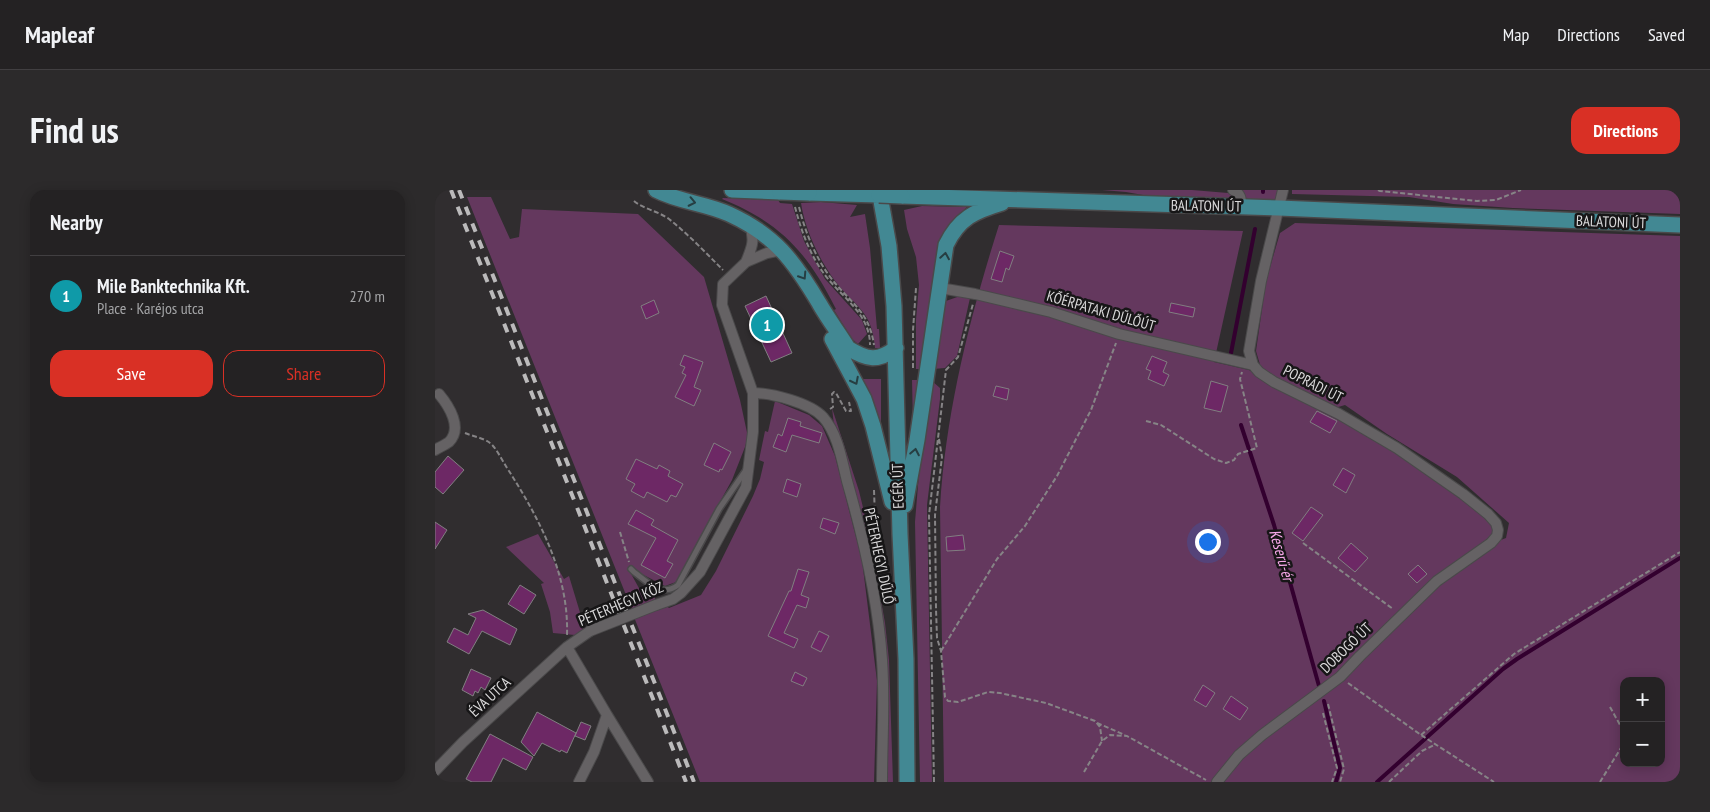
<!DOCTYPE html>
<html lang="en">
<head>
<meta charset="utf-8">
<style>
  body { margin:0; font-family:"PT Sans Narrow",sans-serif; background:#2c2a2b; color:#f1f3f6 }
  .controls { position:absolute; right:15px; bottom:15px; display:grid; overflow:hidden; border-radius:10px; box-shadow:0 2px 12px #0003 }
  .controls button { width:45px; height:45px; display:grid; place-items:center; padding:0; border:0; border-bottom:1px solid #413f41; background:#242223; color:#f1f3f6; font:25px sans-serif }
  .you { position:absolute; left:772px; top:351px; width:18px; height:18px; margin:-12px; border:4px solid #fff; border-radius:50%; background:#1a73e8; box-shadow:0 0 0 8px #1a73e833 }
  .badge { display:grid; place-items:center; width:32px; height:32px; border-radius:50%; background:#d93025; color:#fff; font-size:16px; font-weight:700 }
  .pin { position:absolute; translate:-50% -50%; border:2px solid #fff; box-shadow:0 1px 5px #0006 }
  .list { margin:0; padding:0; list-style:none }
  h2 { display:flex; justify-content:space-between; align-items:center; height:65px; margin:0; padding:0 20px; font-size:21px }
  h2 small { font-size:16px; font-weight:400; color:#a3a4a6 }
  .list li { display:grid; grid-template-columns:32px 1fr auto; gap:15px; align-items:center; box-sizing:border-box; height:80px; padding:0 20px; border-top:1px solid #413f41 }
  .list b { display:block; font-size:19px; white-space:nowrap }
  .list p { margin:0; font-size:16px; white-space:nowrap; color:#a3a4a6 }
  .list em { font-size:16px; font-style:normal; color:#a3a4a6 }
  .actions { display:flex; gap:10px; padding:15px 20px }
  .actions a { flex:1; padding:11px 0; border:1px solid #d93025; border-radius:15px; text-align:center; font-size:18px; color:#d93025 }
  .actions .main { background:#d93025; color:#fff }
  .map { position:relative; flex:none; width:1245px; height:592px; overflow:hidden; border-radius:15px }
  header { display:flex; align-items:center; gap:30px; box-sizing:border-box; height:70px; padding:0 25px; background:#242223; border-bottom:1px solid #413f41 }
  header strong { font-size:24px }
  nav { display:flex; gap:28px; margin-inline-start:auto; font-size:18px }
  .intro { display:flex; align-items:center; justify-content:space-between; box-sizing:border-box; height:120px; padding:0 30px }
  h1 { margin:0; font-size:35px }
  .button { padding:12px 22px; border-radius:15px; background:#d93025; color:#fff; font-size:18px; font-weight:700 }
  main { display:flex; gap:30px; padding:0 30px }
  aside { flex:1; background:#242223; border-radius:15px; box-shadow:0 2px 12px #0003 }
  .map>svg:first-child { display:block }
  .green { fill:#64385e; fill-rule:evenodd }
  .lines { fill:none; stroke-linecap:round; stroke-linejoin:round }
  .stream { stroke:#33002f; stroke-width:4 }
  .building { fill:#6d2865; stroke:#817f81 }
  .lane-casing { stroke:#4a494a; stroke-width:8 }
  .street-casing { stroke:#4a494a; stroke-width:12 }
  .primary-casing { stroke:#4a494a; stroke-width:18 }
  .path { stroke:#868486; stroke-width:2; stroke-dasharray:5 2.5; stroke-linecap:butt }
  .lane { stroke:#656264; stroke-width:5 }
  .street { stroke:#656264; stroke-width:10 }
  .primary { stroke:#428893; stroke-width:15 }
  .rail { stroke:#bbbabb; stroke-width:4; stroke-dasharray:9 9; stroke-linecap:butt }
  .street-bridge-casing { stroke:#4a494a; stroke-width:12; stroke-linecap:butt }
  .primary-bridge-casing { stroke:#4a494a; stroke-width:18; stroke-linecap:butt }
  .street-bridge { stroke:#656264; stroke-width:10 }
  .primary-bridge { stroke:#428893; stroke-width:15 }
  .oneway { stroke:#263e42 }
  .labels { text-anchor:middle; stroke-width:5; stroke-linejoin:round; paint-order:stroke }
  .street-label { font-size:15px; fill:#dad9da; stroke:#171617 }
  .water-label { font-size:16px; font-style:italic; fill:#f6a7e9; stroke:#171617 }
</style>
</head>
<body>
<header>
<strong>Mapleaf</strong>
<nav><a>Map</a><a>Directions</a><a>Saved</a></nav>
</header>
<div class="intro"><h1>Find us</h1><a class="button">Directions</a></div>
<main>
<aside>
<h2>Nearby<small></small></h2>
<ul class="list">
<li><span class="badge" style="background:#0f9aa8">1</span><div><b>Mile Banktechnika Kft.</b><p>Place · Karéjos utca</p></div><em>270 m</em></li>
</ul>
<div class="actions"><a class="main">Save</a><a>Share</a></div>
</aside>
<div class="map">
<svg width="1245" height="592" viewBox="0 0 1245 592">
  <rect width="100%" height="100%" fill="#302d2f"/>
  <path class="green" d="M667 0H757L793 3 800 8 797 9 725 8 691 2Z
    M797 0H848L844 18 806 17Z
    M857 0H1245V24L1078 18 1018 14 974 7 857 4Z
    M32 7H56L75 49 84 47 87 19 203 24 269 87 305 210 313 247 310 257 297 290 241 392 230 396 197 379 194 380 211 411 219 405 221 411 197 420Z
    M288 8 343 10 345 13 357 14 369 51 378 68 390 89 427 130 432 144 423 154 417 149 399 120 401 119C372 62 346 33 287 9Z
    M386 12 422 15 415 27 430 24 435 58 442 139H444L445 158H440C437 120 421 118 400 91 384 69 370 40 366 13Z
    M487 16 532 17 515 34 507 46 498 90 487 179H481V130L484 95 481 67 472 39 469 20Z
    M860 33 1245 46V592H509L505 317C511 221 535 126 564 35L808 41 779 172 814 180 929 243 972 270 1061 333 1058 353 1071 348 1074 333 1022 287 952 244 910 215 900 218 840 191 826 178 821 161 831 91 845 43ZM1189 491H1226V573H1189Z
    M525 106 535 108 522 166 510 178 498 179 508 117 511 111Z
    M426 189H446V236L440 217Z
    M477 190H486L478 235Z
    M497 191 505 198V209L492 315 497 592H485L480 332 485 271Z
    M340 211 374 225 387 236 400 266 415 324 427 370 442 491 439 592H265L199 427 231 415 234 418 266 405 281 381 318 306 325 289 329 272 324 270 330 241 333 242Z
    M397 218 424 301 433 338 450 433 454 470 458 592H451L448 449 399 235Z
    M103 344 129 389 134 386 150 439 140 445 118 443 115 422 106 394 109 393 71 357Z"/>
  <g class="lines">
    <path class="stream" d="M828 2V0
      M796 163 820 39
      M806 235 839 335 884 496
      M889 511 905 578 901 592
      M942 592 1068 479 1082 469 1245 368"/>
  </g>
  <path class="building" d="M565 61 579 66 574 80 571 78 567 92 556 89Z
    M331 106 357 163 336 172 310 116Z
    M219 110 224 123 211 129 206 116Z
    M736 113 760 118 758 127 734 122Z
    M249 165 268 172 259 197 266 200 259 216 240 207 251 185 247 183 250 177 245 175Z
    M717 166 732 172 728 182 734 185 729 196 713 189 716 181 711 179Z
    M776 191 793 196 786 222 769 218Z
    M561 196 574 199 572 210 558 206Z
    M882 221 902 231 895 243 875 232Z
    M353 228 366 232 365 236 387 243 384 253 357 245 351 262 338 257 343 244 347 246Z
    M279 253 296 262 287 280 285 279 284 282 269 275Z
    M13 266 29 280 8 304 0 297V282Z
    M201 269 222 279 224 275 235 281 233 286 248 294 241 307 236 305 232 312 212 302 209 308 196 301 200 294 191 289Z
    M908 278 920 285 911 303 898 295Z
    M352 289 366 294 362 307 348 302Z
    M876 317 888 325 868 351 857 343Z
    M201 320 219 330 216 335 243 350 232 371 238 374 230 388 206 375 221 348 193 334Z
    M388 328 404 333 400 344 385 338Z
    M0 332 12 340 0 359Z
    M528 345 530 360 512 361 511 347Z
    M916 353 933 368 920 382 903 368Z
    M983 375 992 384 982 393 973 384Z
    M363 379 374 382 366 405 374 408 371 418 362 415 349 443 363 449 359 458 333 446 354 401H356Z
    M85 395 101 405 89 424 73 414Z
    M48 420 82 439 75 455 47 441 34 464 12 452 19 438 33 445 41 428 33 424Z
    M384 441 394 446 386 462 376 457Z
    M36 479 56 488 50 500 46 497 43 503 40 501 38 506 27 500Z
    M360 482 372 488 368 496 356 491Z
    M768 495 780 503 771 517 759 510Z
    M796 506 813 518 805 530 788 519Z
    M102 522 141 543 132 563 126 560 125 562 107 553 99 566 86 552Z
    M146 532 156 536 150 550 140 546Z
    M55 544 98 567 91 580 68 568 56 592H37L31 589Z"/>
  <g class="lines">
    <defs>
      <path id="lane" d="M196 379 199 382C213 392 226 408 243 395L284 319 311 280"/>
      <path id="street" d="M798 0C806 4 806 8 806 17
        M311 72C317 57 320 51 315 35
        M505 98 540 104 616 122 684 144 818 175
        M318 203C337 203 375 213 388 227 403 244 407 271 412 291 429 350 443 410 447 470 450 511 447 552 447 592
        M0 260C5 257 10 255 14 252 28 238 14 216 4 204
        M221 415 238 409 246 403 265 382 311 297 318 242V203L287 115 288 94 311 72 332 63 347 60
        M132 457 172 525 159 562 144 592
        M172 525 213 592
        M0 581 28 552 132 457 155 441
        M782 592 804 565 827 545 905 487 925 466 1002 391 1056 353 1062 346 1063 340 1061 333 1053 324 1028 304 962 258 904 224 839 192 824 182 818 175 814 161 826 91 848 0"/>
      <path id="primary" d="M221 0C244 12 270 13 294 24 340 45 359 71 384 113 393 129 404 143 413 158 432 170 443 172 461 158
        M297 0 345 2
        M444 0 454 56 459 116 465 344 471 469 472 592
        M374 3 444 5
        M467 6 844 18 1245 35
        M397 149 429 209 438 236 457 312
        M470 315 482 250 511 55C524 28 540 21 567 13"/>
    </defs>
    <use href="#lane" class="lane-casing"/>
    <use href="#street" class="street-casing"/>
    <use href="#primary" class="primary-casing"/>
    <path class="path" d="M943 0 945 1 1042 11 1061 10 1086 0
      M199 11C208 19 223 21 234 29 253 44 271 63 288 80
      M360 17C366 40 374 62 387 81 404 106 435 122 435 155
      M364 17C370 41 379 64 393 84 412 111 434 119 439 155
      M478 178V140L481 98
      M395 219 398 217 397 204 399 202 401 203 411 221H416L414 212
      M711 231 726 235 779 269 791 273 799 270 803 264 822 258 805 189 807 182
      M30 243C37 246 49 248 55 253 61 257 69 274 74 281 105 330 134 385 132 445
      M504 249 507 267 500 325 501 419 502 448 506 461 510 507 513 511 523 512 553 502 565 503 611 513 660 531 665 537 667 551
      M439 300 441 355
      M185 342 194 372
      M868 353 958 419
      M506 461 562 369 590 336 622 286 656 220 681 153
      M913 493 986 545 1059 592
      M893 514 909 579 905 592
      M1175 517 1189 542
      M888 523 902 578 897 592
      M662 533 690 545
      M986 545 1079 464 1245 362
      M649 582 667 551 675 545 692 546 771 590
      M499 592 494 325 511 180 523 167 538 114
      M954 592 987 561 1001 554
      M1165 592 1189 553"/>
    <use href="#lane" class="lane"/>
    <use href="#street" class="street"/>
    <use href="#primary" class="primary"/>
    <path class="rail" d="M16 0 251 592
      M24 0 259 592"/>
    <defs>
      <path id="street-bridge" d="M155 441 221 415"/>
      <path id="primary-bridge" d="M345 2 374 3
        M444 5 467 6"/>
    </defs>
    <use href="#street-bridge" class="street-bridge-casing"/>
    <use href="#primary-bridge" class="primary-bridge-casing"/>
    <use href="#street-bridge" class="street-bridge"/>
    <use href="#primary-bridge" class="primary-bridge"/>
  </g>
  <defs><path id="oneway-chevron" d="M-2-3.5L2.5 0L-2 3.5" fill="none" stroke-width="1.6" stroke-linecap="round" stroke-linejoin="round" transform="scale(1.25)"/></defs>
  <g class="oneway">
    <use href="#oneway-chevron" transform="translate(257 12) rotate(12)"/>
    <use href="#oneway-chevron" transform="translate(510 66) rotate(-81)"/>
    <use href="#oneway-chevron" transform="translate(368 86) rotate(57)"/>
    <use href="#oneway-chevron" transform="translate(420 191) rotate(63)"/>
    <use href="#oneway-chevron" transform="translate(480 262) rotate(-79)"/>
  </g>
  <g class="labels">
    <g class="street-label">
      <text transform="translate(771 16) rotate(1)" y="5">BALATONI ÚT</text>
      <text transform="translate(1176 32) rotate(2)" y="5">BALATONI ÚT</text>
      <text transform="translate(666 121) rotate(16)" y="5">KŐÉRPATAKI DŰLŐÚT</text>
      <text transform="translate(878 194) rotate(27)" y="5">POPRÁDI ÚT</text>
      <text transform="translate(463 296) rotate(-92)" y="5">EGÉR ÚT</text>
      <text transform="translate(444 366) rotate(78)" y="5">PÉTERHEGYI DŰLŐ</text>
      <text transform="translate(186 414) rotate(-23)" y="5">PÉTERHEGYI KÖZ</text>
      <text transform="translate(911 458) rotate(-44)" y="5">DOBOGÓ ÚT</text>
      <text transform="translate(55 507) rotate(-43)" y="5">ÉVA UTCA</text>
    </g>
    <g class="water-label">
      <text transform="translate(847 365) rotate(74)" y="6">Keserű-ér</text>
    </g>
  </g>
</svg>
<div class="controls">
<button>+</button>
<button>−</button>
</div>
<div class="you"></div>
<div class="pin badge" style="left:332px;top:135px;background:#0f9aa8">1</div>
</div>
</main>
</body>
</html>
